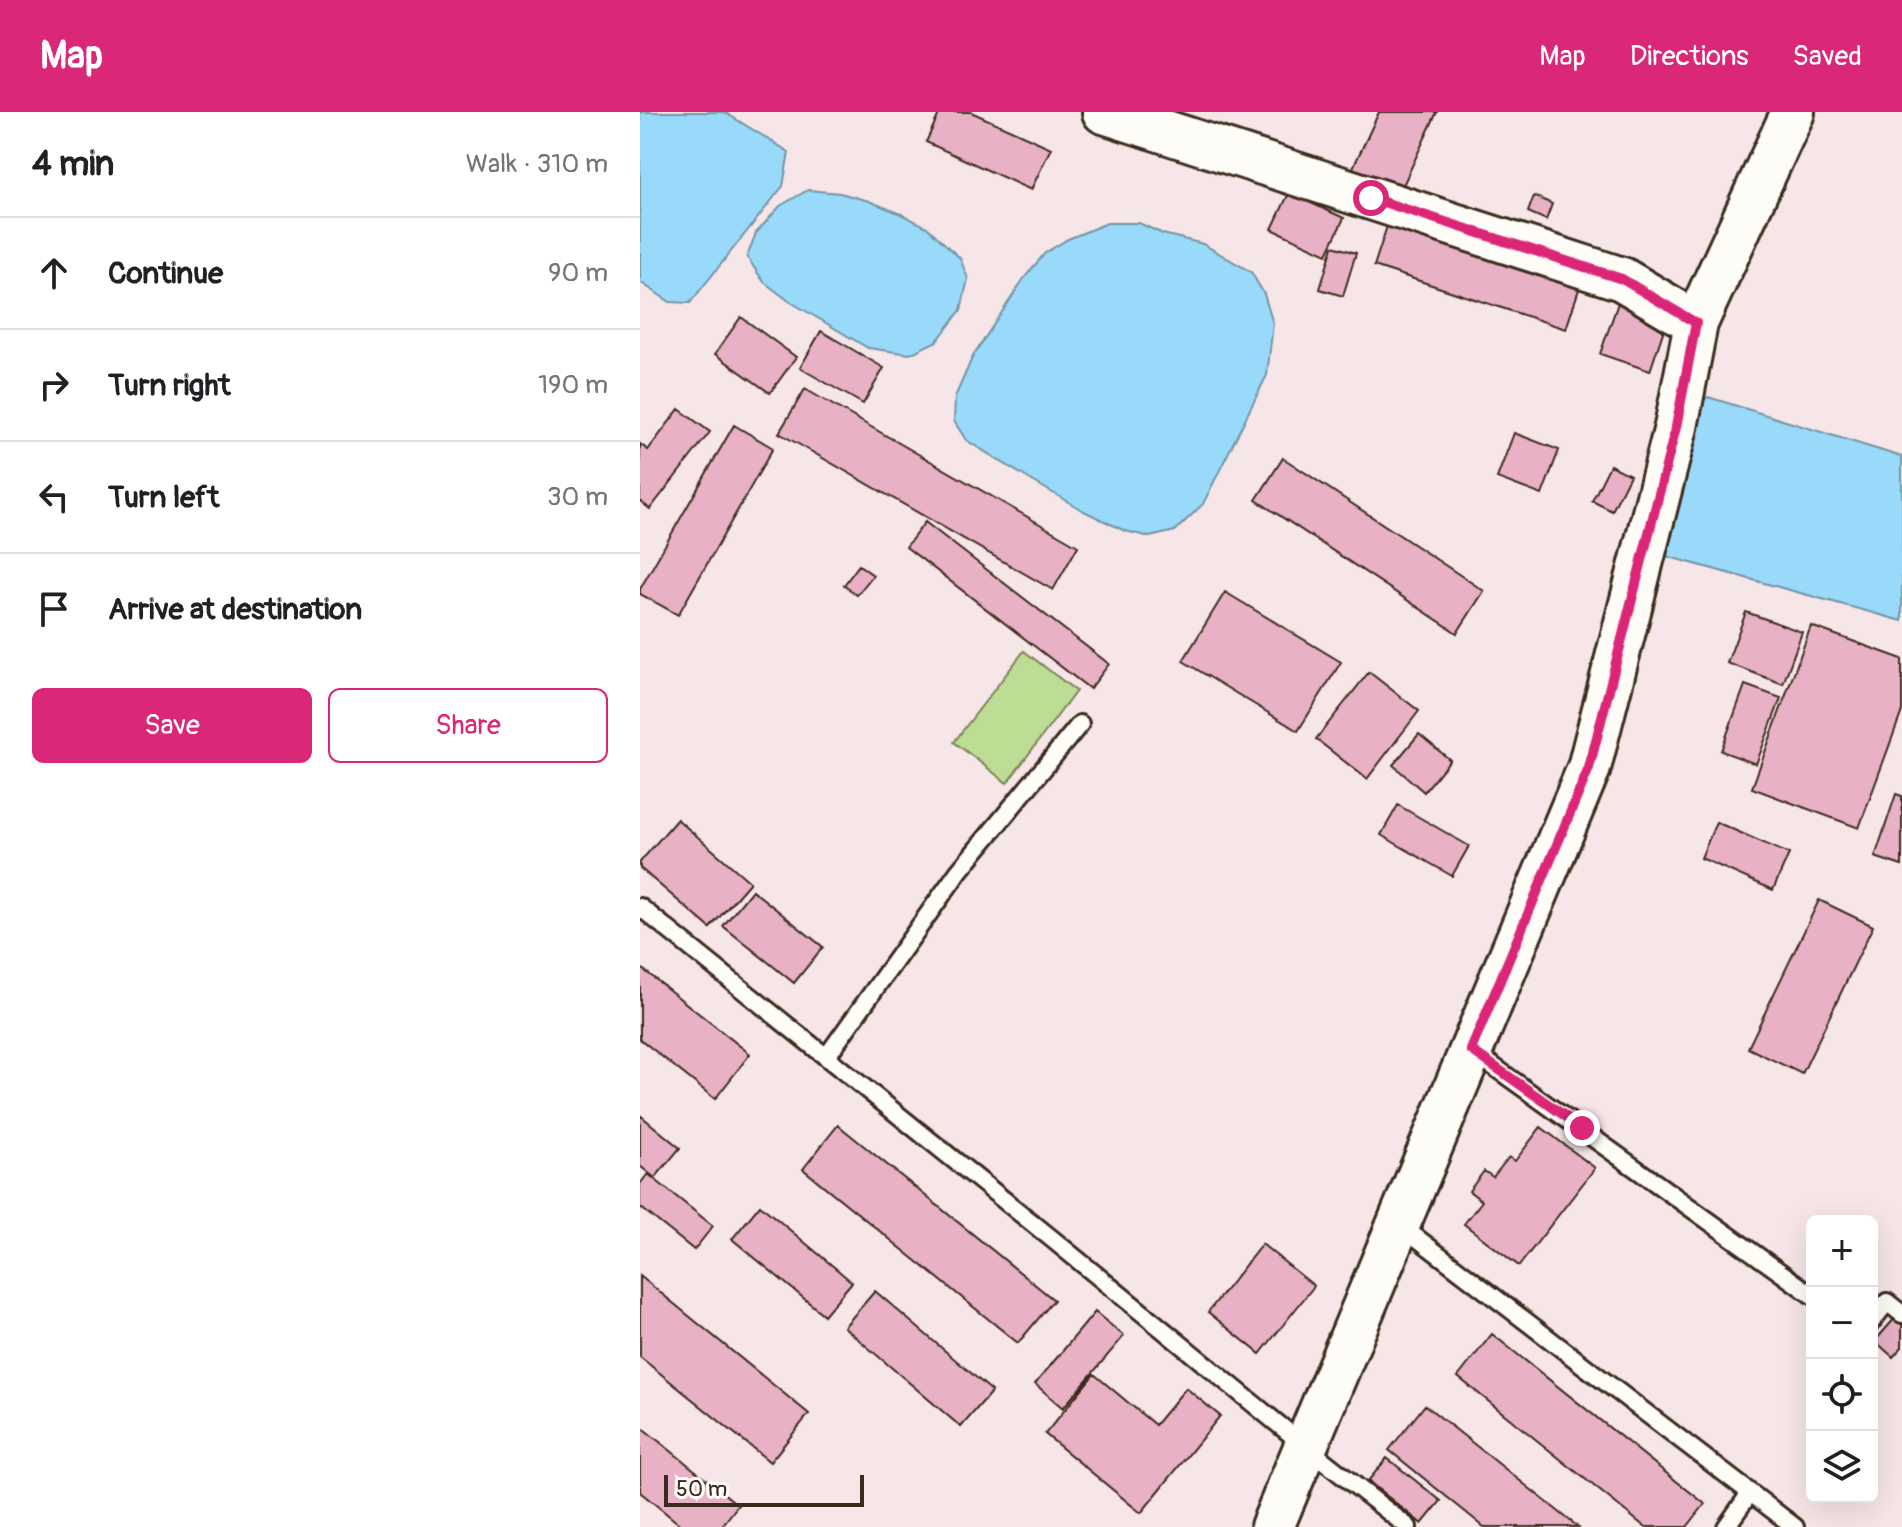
<!DOCTYPE html>
<html lang="en">
<head>
<meta charset="utf-8">
<style>
  body { margin:0; font-family:Pangolin,sans-serif; background:#f6f6f6; color:#202124 }
  .controls { position:absolute; right:24px; bottom:24px; display:grid; overflow:hidden; border-radius:12px; box-shadow:0 8px 32px #0002 }
  .controls button { width:72px; height:72px; display:grid; place-items:center; padding:0; border:0; border-bottom:2px solid #e0e0e0; background:#fff; color:#202124; font:40px sans-serif }
  .scale { position:absolute; left:24px; bottom:20px; width:200px; box-sizing:border-box; padding-left:8px; border:4px solid #3b2a1e; border-top:0; font-size:22px; line-height:28px; white-space:nowrap; color:#3b2a1e; -webkit-text-stroke:6px #fdfcf7; paint-order:stroke }
  .stop { position:absolute; width:24px; height:24px; margin:-18px; border:6px solid #db2777; border-radius:50%; background:#fff }
  .stop.end { background:#db2777; border-color:#fff; box-shadow:0 2px 8px #0008 }
  .list { margin:0; padding:0; list-style:none }
  h2 { display:flex; justify-content:space-between; align-items:center; height:104px; margin:0; padding:0 32px; font-size:34px }
  h2 small { font-size:26px; font-weight:400; color:#757577 }
  .list li { display:grid; grid-template-columns:52px 1fr auto; gap:24px; align-items:center; box-sizing:border-box; height:112px; padding:0 32px; border-top:2px solid #e0e0e0 }
  .list b { display:block; font-size:30px; white-space:nowrap }
  .list em { font-size:26px; font-style:normal; color:#757577 }
  .actions { display:flex; gap:16px; padding:24px 32px }
  .actions a { flex:1; padding:18px 0; border:2px solid #db2777; border-radius:12px; text-align:center; font-size:28px; color:#db2777 }
  .actions .main { background:#db2777; color:#fff }
  .icon { flex:none; width:44px; height:44px; fill:none; stroke:currentColor; stroke-width:2; stroke-linecap:round; stroke-linejoin:round }
  .map { position:relative; flex:none; width:1262px; height:1415px; overflow:hidden }
  header { display:flex; align-items:center; gap:48px; box-sizing:border-box; height:112px; padding:0 40px; background:#db2777; color:#fff }
  header strong { font-size:38px }
  nav { display:flex; gap:44px; margin-inline-start:auto; font-size:28px }
  main { display:flex }
  aside { flex:1; background:#fff }
  .map>svg:first-child { display:block }
  .green { fill:#bddc94; stroke:#7c8359; stroke-width:2 }
  .water { fill:#99dafb; stroke:#7394a3; stroke-width:2 }
  .building { fill:#e9b1c6; stroke:#3b2a1e; stroke-width:2 }
  .lines { fill:none; stroke-linecap:round; stroke-linejoin:round }
  .lane-casing { stroke:#3b2a1e; stroke-width:22 }
  .secondary-casing { stroke:#3b2a1e; stroke-width:48 }
  .lane { stroke:#fdfcf7; stroke-width:16 }
  .secondary { stroke:#fdfcf7; stroke-width:42 }
  .route { stroke:#db2777; stroke-width:10 }
</style>
</head>
<body>
<header>
<strong>Map</strong>
<nav><a>Map</a><a>Directions</a><a>Saved</a></nav>
</header>
<main>
<aside>
<h2>4 min<small>Walk · 310 m</small></h2>
<ul class="list">
<li><svg class="icon" aria-label="ahead" viewBox="0 0 24 24"><path d="M12 20V5M6 11l6-6 6 6"/></svg><div><b>Continue</b></div><em>90 m</em></li>
<li><svg class="icon" aria-label="right" viewBox="0 0 24 24"><path d="M7 20v-9h11M14 6l5 5-5 5"/></svg><div><b>Turn right</b></div><em>190 m</em></li>
<li><svg class="icon" aria-label="left" viewBox="0 0 24 24"><path d="M17 20v-9H6M10 6l-5 5 5 5"/></svg><div><b>Turn left</b></div><em>30 m</em></li>
<li><svg class="icon" aria-label="arrive" viewBox="0 0 24 24"><path d="M6 21V4h12l-3 4 3 4H6"/></svg><div><b>Arrive at destination</b></div></li>
</ul>
<div class="actions"><a class="main">Save</a><a>Share</a></div>
</aside>
<div class="map">
<svg width="1262" height="1415" viewBox="0 0 1262 1415">
  <rect width="100%" height="100%" fill="#f7e6e8"/>
  <filter id="ink" filterUnits="userSpaceOnUse"><feTurbulence type="fractalNoise" baseFrequency=".0125" numOctaves="2"/><feDisplacementMap in="SourceGraphic" scale="16" xChannelSelector="R" yChannelSelector="G"/><feConvolveMatrix kernelMatrix="1 2 1 2 8 2 1 2 1" color-interpolation-filters="sRGB"/></filter>
  <g filter="url(#ink)">
    <path class="green" d="M384 539 436 579 367 671 314 630Z"/>
    <path class="water" d="M0 0H84L149 40 143 74 50 191 30 190 0 170Z
      M168 78 200 81 229 89 259 101 287 115 320 146 328 167 321 198 297 229 270 242 228 236 149 189 124 170 107 145 116 121 140 94Z
      M467 111H499L523 122 563 132 611 160 624 182 633 212 627 263 563 392 535 419 510 425 485 419 444 399 389 367 326 328 314 309 315 285 333 244 385 165 405 141 428 127Z
      M1068 285 1262 345V509L1026 444 1017 434 1058 292Z"/>
    <path class="building" d="M300 0H331L411 36 391 78 286 30Z
      M739 0H797L759 82 711 60Z
      M649 81 704 106 687 142 632 117Z
      M894 84 912 92 906 108 888 100Z
      M748 111 940 174 926 217 734 154Z
      M693 134 716 141 703 184 680 177Z
      M978 191 1027 208 1010 259 960 242Z
      M101 205 156 245 130 281 75 242Z
      M181 219 244 256 223 292 160 256Z
      M165 277 438 434 413 478 139 321Z
      M39 297 70 320 10 397 0 389V332L8 338Z
      M94 313 133 336 38 503 0 482V477Z
      M874 321 919 338 902 383 857 366Z
      M643 346 844 479 817 521 616 388Z
      M970 353 990 363 972 399 952 389Z
      M285 410 469 552 450 577 266 435Z
      M219 453 233 463 217 483 204 473Z
      M585 480 701 550 658 619 543 549Z
      M1106 500 1162 520 1143 572 1087 551Z
      M1171 514 1262 547V599L1219 716 1112 676Z
      M729 560 779 599 727 667 676 627Z
      M1105 573 1141 586 1116 652 1081 639Z
      M779 622 810 648 784 680 753 653Z
      M1256 682 1262 684V754L1235 745Z
      M758 693 829 734 812 764 741 723Z
      M37 707 110 770 70 816 0 756V750Z
      M1076 710 1149 742 1133 778 1061 746Z
      M112 778 183 835 154 871 83 814Z
      M1179 788 1233 814 1162 962 1108 936Z
      M0 855 110 942 75 987 0 927Z
      M0 1003 40 1036 15 1066 0 1054Z
      M198 1013 414 1188 378 1231 163 1057Z
      M901 1015 955 1056 879 1154 824 1112 842 1089 829 1079 844 1059 853 1065 869 1045 875 1049Z
      M8 1062 73 1114 54 1138 0 1095V1072Z
      M120 1093 212 1170 184 1203 92 1127Z
      M622 1132 674 1174 620 1242 568 1200Z
      M0 1164 169 1302 130 1350 0 1245Z
      M235 1179 352 1279 321 1315 204 1215Z
      M455 1200 484 1224 423 1296 395 1272Z
      M1256 1205 1262 1210V1235L1253 1245 1235 1229Z
      M852 1222 1065 1392 1047 1415H1005L818 1265Z
      M454 1262 515 1313 546 1276 580 1304 501 1401 405 1322Z
      M785 1293 938 1415H844L749 1338Z
      M0 1314 98 1393 81 1415H43L0 1380Z
      M747 1346 801 1389 782 1412 728 1369Z"/>
    <g class="lines">
      <defs>
        <path id="lane" d="M0 795 411 1126 665 1334 768 1415
          M832 939 1172 1183
          M187 944 319 759 440 612
          M760 1113 1155 1415
          M1232 1209 1247 1190 1262 1202
          M1086 1415 1110 1381"/>
        <path id="secondary" d="M464 0 982 167 1056 211 1036 315 949 656 632 1415
          M1056 211 1153 0"/>
      </defs>
      <use href="#lane" class="lane-casing"/>
      <use href="#secondary" class="secondary-casing"/>
      <use href="#lane" class="lane"/>
      <use href="#secondary" class="secondary"/>
    </g>
  </g>
  <g class="lines" filter="url(#ink)">
    <path class="route" d="M731 86 982 167 1056 211 1036 315 949 656 831 938 942 1016"/>
  </g>
</svg>
<div class="controls">
<button>+</button>
<button>−</button>
<button><svg class="icon" aria-label="locate" viewBox="0 0 24 24"><circle cx="12" cy="12" r="6"/><path d="M12 2v4M12 18v4M2 12h4M18 12h4"/></svg></button>
<button><svg class="icon" aria-label="layers" viewBox="0 0 24 24"><path d="M12 4l9 5-9 5-9-5zM3 14l9 5 9-5"/></svg></button>
</div>
<div class="scale">50 m</div>
<div class="stop" style="left:731px;top:86px"></div>
<div class="stop end" style="left:942px;top:1016px"></div>
</div>
</main>
</body>
</html>
